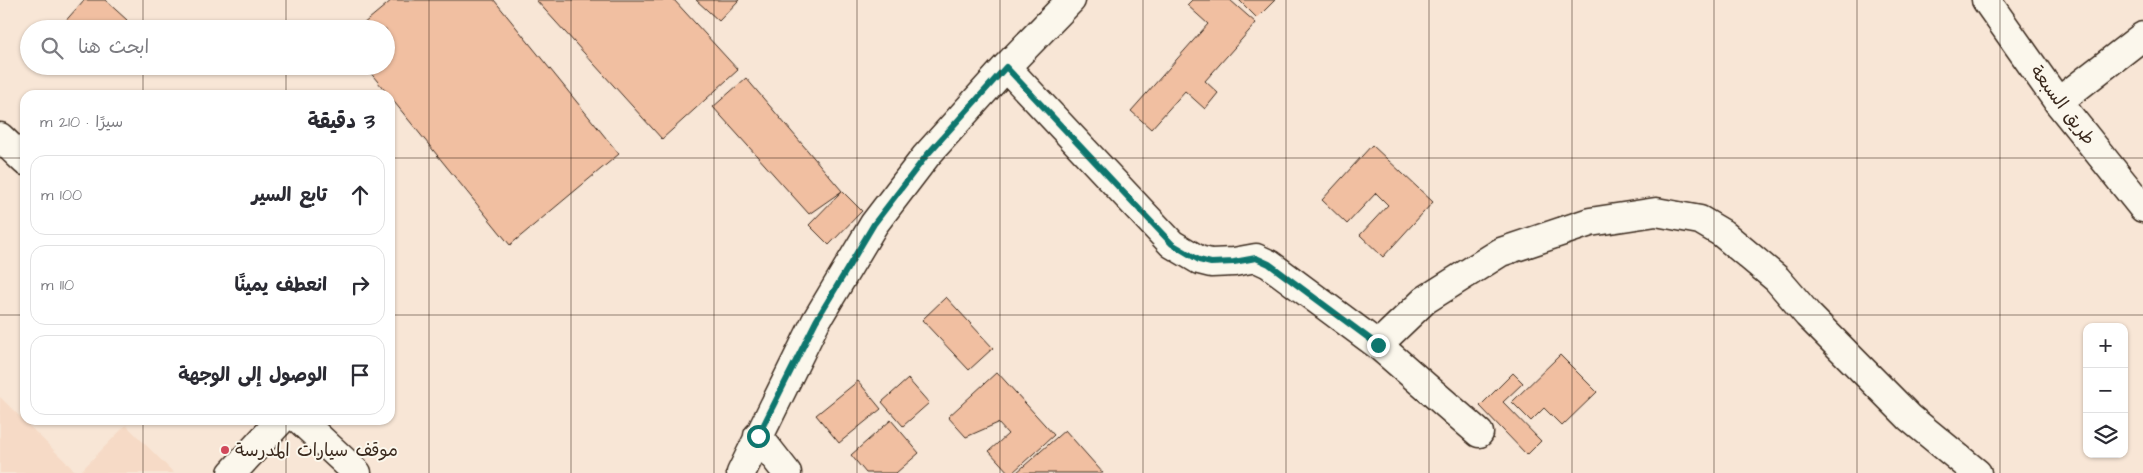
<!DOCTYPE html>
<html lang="ar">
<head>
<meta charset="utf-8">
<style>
  body { margin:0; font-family:"Architects Daughter","Playpen Sans Arabic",sans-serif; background:#f7f7f7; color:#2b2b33; direction:rtl }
  .controls { position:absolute; right:15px; bottom:15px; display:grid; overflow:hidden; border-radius:10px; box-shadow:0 1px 4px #0004 }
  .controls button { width:45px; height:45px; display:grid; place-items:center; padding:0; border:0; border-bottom:1px solid #e1e1e2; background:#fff; color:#2b2b33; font:25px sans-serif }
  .stop { position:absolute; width:15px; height:15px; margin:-11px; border:4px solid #0f766e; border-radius:50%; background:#fff }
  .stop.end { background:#0f766e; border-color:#fff; box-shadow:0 1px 5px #0008 }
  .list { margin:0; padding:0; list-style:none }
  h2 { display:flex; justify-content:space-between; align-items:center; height:65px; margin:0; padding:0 20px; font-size:21px }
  h2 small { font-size:16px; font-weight:400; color:#7c7c81 }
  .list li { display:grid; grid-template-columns:32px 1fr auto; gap:15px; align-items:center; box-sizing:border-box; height:80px; margin:0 10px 10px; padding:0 10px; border:1px solid #e1e1e2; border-radius:15px }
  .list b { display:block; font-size:19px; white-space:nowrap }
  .list em { font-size:16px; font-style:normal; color:#7c7c81 }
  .icon { flex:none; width:28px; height:28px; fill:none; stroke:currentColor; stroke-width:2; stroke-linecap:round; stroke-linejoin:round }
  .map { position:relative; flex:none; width:2143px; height:473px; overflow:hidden; direction:ltr }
  .search { position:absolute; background:#fff; box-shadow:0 1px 4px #0004; left:20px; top:20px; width:375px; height:55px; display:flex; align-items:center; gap:12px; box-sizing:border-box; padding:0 18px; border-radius:28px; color:#7c7c81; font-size:19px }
  .panel { position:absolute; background:#fff; box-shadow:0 1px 4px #0004; left:20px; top:90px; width:375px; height:335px; border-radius:15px; direction:rtl }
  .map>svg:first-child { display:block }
  .built { fill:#f6dac6 }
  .building { fill:#f1bfa1; stroke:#3b2a1e }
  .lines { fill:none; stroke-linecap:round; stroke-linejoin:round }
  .minor-casing { stroke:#3b2a1e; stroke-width:31 }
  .minor { stroke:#fbf7ec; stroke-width:28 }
  .route { stroke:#0f766e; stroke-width:6 }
  .grid { fill:none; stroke:#3b2a1e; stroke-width:1; stroke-opacity:0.55 }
  .poi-dot { fill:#d1495b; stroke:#fbf7ec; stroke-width:2 }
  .labels { text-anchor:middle; stroke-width:4; stroke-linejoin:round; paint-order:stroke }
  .street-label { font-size:18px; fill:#3b2a1e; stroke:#fbf7ec }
  .poi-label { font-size:18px; fill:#3b2a1e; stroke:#fbf7ec; text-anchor:start }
</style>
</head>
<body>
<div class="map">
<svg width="2143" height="473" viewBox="0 0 2143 473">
  <rect width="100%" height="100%" fill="#f8e6d6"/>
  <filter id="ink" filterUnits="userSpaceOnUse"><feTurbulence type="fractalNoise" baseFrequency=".02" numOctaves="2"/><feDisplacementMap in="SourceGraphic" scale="10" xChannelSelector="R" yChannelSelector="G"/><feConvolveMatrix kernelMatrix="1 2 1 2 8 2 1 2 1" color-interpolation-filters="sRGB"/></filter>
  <g filter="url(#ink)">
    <path class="built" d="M0 397 77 473H0Z
      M126 425 174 473H79Z"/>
    <path class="building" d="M84 0H105L127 20 120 29H66L62 25Z
      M392 0H494L619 154 510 245 365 66H386V29H357Z
      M536 0H674L738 70 662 139Z
      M696 0H739L719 21Z
      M1192 0H1230L1256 23 1205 81 1218 93 1205 109 1185 91 1151 129 1131 111 1208 24 1187 5Z
      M1239 0H1275L1257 18Z
      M746 78 842 191 809 214 713 107Z
      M1372 145 1433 202 1383 257 1360 235 1388 205 1376 193 1347 224 1322 200Z
      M842 191 862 211 829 245 809 225Z
      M946 297 993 348 969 370 922 320Z
      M1560 355 1597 392 1562 426 1544 408 1531 421 1512 402Z
      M997 372 1054 435 1012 473H1009L989 451 1008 434 998 423 966 437 948 417Z
      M1513 373 1523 383 1503 402 1541 441 1527 455 1480 406Z
      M908 379 929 403 903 426 882 402Z
      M858 381 881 409 839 443 816 415Z
      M891 420 919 453 896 473H866L851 455Z
      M1065 430 1103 473H1016Z"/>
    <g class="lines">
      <defs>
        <path id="minor" d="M1986 0 2058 102 2143 208
          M1006 67 1172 244 1199 260 1211 263 1234 262 1256 258 1269 264 1378 345 1479 433
          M2058 102 2143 36
          M0 137 25 161
          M1378 345 1425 300 1501 252 1590 222 1656 212 1700 220 1722 233 1777 279 1808 315 1910 418 1977 473
          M300 420 357 473
          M758 436 787 473
          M232 473 281 420
          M741 473 816 321 874 224 926 156 1006 67 1071 0"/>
      </defs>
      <use href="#minor" class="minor-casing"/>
      <use href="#minor" class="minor"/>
    </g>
  </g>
  <g class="lines" filter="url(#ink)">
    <path class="route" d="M758 436 816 321 874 224 926 156 1006 67 1172 244 1199 260 1211 263 1234 262 1256 258 1269 264 1378 345"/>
  </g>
  <path class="grid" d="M143 0V29M286 0V29M429 0V473M571 0V473M714 0V473M857 0V473M1000 0V473M1143 0V473M1286 0V473M1429 0V473M1572 0V473M1714 0V473M1857 0V473M2000 0V473M143 66V95M286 66V95M0 158H25M390 158H2143M0 315H25M390 315H2143M143 420V473M286 420V473"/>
  <circle class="poi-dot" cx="225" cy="450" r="5"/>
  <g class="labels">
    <g class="street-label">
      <text transform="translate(2063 105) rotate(53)" y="6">طريق السبعة</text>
    </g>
    <g class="poi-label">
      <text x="235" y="456">موقف سيارات المدرسة</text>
    </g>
  </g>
</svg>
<div class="controls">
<button>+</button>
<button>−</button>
<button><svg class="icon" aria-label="layers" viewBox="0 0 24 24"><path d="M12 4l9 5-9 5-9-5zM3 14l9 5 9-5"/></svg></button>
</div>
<div class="stop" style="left:758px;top:436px"></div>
<div class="stop end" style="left:1378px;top:345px"></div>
<div class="search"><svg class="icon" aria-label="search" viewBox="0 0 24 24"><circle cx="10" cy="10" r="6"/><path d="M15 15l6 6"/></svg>ابحث هنا</div>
<section class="panel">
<h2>3 دقيقة<small>سيرًا · 210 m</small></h2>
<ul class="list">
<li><svg class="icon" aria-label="ahead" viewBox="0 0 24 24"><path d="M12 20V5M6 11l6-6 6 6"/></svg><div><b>تابع السير</b></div><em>100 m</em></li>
<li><svg class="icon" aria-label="right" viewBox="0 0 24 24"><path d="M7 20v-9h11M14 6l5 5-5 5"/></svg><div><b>انعطف يمينًا</b></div><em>110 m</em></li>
<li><svg class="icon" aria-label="arrive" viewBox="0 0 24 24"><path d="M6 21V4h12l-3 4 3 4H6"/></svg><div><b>الوصول إلى الوجهة</b></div></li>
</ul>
</section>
</div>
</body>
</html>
